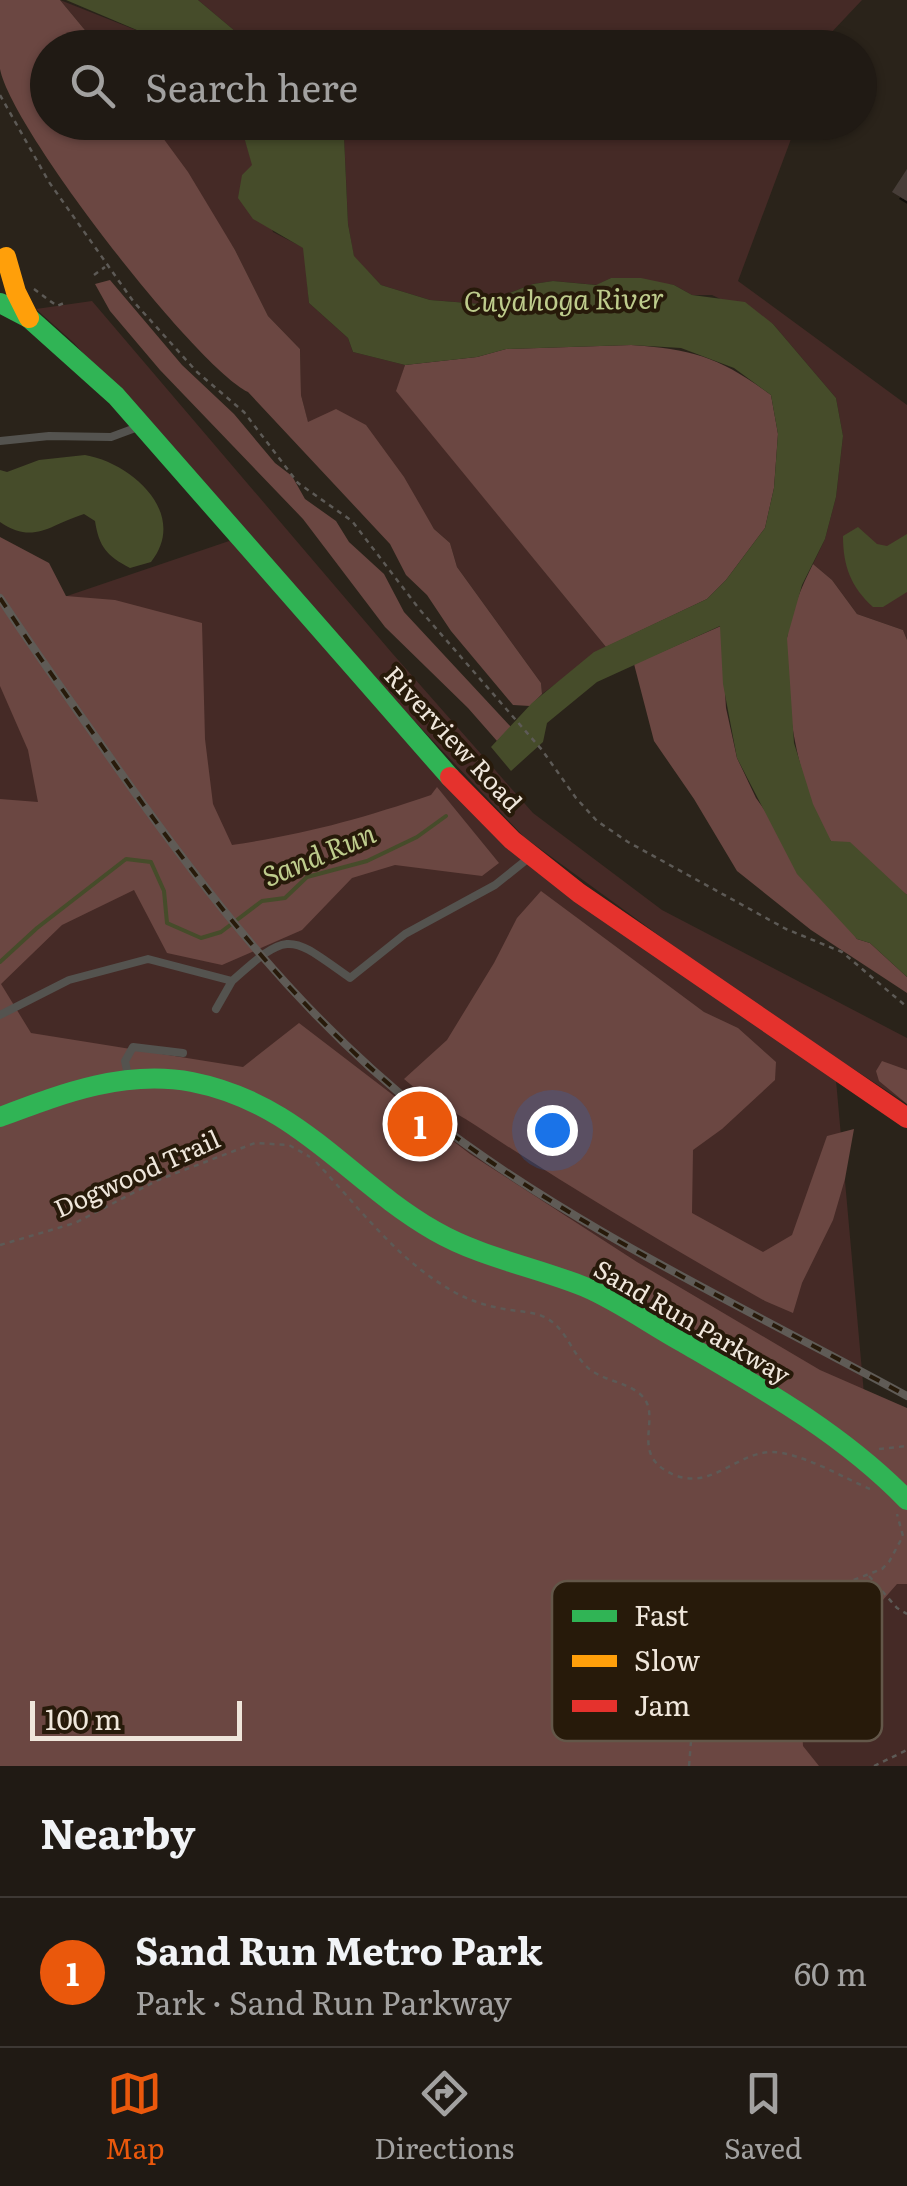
<!DOCTYPE html>
<html lang="en">
<head>
<meta charset="utf-8">
<style>
  body { margin:0; font-family:Literata,serif; background:#28231d; color:#f1f3f6 }
  .scale { position:absolute; left:30px; bottom:25px; width:212px; box-sizing:border-box; padding-left:10px; border:5px solid #efe6db; border-top:0; font-size:28px; line-height:35px; white-space:nowrap; color:#efe6db; -webkit-text-stroke:8px #271a0a; paint-order:stroke }
  .you { position:absolute; left:552px; top:1130px; width:35px; height:35px; margin:-25px; border:8px solid #fff; border-radius:50%; background:#1a73e8; box-shadow:0 0 0 15px #1a73e833 }
  .badge { display:grid; place-items:center; width:65px; height:65px; border-radius:50%; background:#ea580c; color:#fff; font-size:32px; font-weight:700 }
  .pin { position:absolute; translate:-50% -50%; border:5px solid #fff; box-shadow:0 2px 10px #0006 }
  .list { margin:0; padding:0; list-style:none }
  h2 { display:flex; justify-content:space-between; align-items:center; height:130px; margin:0; padding:0 40px; font-size:42px }
  h2 small { font-size:32px; font-weight:400; color:#a2a1a0 }
  .list li { display:grid; grid-template-columns:65px 1fr auto; gap:30px; align-items:center; box-sizing:border-box; height:150px; padding:0 40px; border-top:2px solid #3d3834 }
  .list b { display:block; font-size:38px; white-space:nowrap }
  .list p { margin:0; font-size:32px; white-space:nowrap; color:#a2a1a0 }
  .list em { font-size:32px; font-style:normal; color:#a2a1a0 }
  .icon { flex:none; width:55px; height:55px; fill:none; stroke:currentColor; stroke-width:2; stroke-linecap:round; stroke-linejoin:round }
  .map { position:relative; flex:none; width:907px; height:1766px; overflow:hidden }
  .search { position:absolute; background:#201a14; box-shadow:0 2px 8px #0004; left:30px; right:30px; top:30px; height:110px; display:flex; align-items:center; gap:25px; box-sizing:border-box; padding:0 35px; border-radius:55px; color:#a2a1a0; font-size:38px }
  .sheet { height:280px; background:#201a14 }
  nav { display:flex; justify-content:space-around; align-items:center; box-sizing:border-box; height:140px; border-top:2px solid #3d3834; background:#201a14; font-size:28px; color:#a2a1a0 }
  nav a { display:grid; justify-items:center; gap:5px }
  nav .on { color:#ea580c }
  .map>svg:first-child { display:block }
  .green { fill:#452a26 }
  .forest { fill:#6b4742 }
  .water { fill:#464c2a }
  .lines { fill:none; stroke-linecap:round; stroke-linejoin:round }
  .stream { stroke:#464c2a; stroke-width:4 }
  .building { fill:#463e38; filter:url(#shadow) }
  .path { stroke:#5d5a56; stroke-width:2.5; stroke-dasharray:5 5; stroke-linecap:butt }
  .lane { stroke:#54534f; stroke-width:8 }
  .fast { stroke:#30b455; stroke-width:20 }
  .slow { stroke:#ff9f0a; stroke-width:20 }
  .jam { stroke:#e5322d; stroke-width:20 }
  .rail-casing { stroke:#5f5b56; stroke-width:8 }
  .rail { stroke:#271a0a; stroke-width:4; stroke-dasharray:11; stroke-linecap:butt }
  .labels { text-anchor:middle; stroke-width:8; stroke-linejoin:round; paint-order:stroke }
  .street-label { font-size:25px; fill:#efe6db; stroke:#271a0a }
  .water-label { font-size:28px; font-style:italic; fill:#becc8c; stroke:#271a0a }
  .key { fill:#271a0a; stroke:#635749; stroke-width:2.5 }
  .key-label { font-size:28px; fill:#efe6db }
</style>
</head>
<body>
<div class="map">
<svg width="907" height="1766" viewBox="0 0 907 1766">
  <defs>
    <filter id="shadow"><feDropShadow dx="7" dy="7" stdDeviation="0" flood-color="#0009"/></filter>
  </defs>
  <rect width="100%" height="100%" fill="#2a231a"/>
  <path class="green" d="M60 0 151 36 168 47H99Z
    M198 0H862L829 35 824 48 254 47Z
    M152 123H240L273 232 304 248 309 303 348 338 353 352 405 365 397 391 606 647 542 694 541 683 457 567 450 543 434 529 419 505 308 423 301 395 300 349 268 316 235 250Z
    M334 123H797L738 281 907 405V640L903 630 857 614 832 580 813 564 825 539 836 497 843 436 836 398 773 324 712 295H692L674 285 611 278 597 285 553 281 533 284 480 304 430 300 381 285 354 257 348 224 344 136Z
    M92 301 392 653 533 813 662 910 907 1038V1104L742 996 524 837 402 708 74 343 36 309Z
    M238 538 508 836 835 1069 865 1405 907 1421V1766H0V598L11 615Z"/>
  <path class="forest" d="M0 0H60L99 47 48 48V122L152 123 188 172 235 250 268 316 300 349 301 395 308 422 336 409 366 425 404 477 434 529 450 543 457 567 541 683 542 694 530 706 513 705 451 631 427 595 406 575 390 544 248 392C194 365 11 128 0 69 0 47 0 22 0 0Z
    M110 280 182 365 234 414 275 463 292 476 305 499 336 521 349 542 384 574 404 612 511 727 497 741 468 708 385 627 303 519 160 370 110 311 95 284Z
    M631 345C693 349 721 358 771 395L778 434 774 488 765 528 726 580 707 599 606 647 396 391 405 365 477 357 506 349Z
    M0 537 49 563 66 596 115 600 202 623 205 739 213 804 232 845C306 834 360 819 431 795L437 787 499 863 482 876 395 865 352 878 302 930 222 965 167 953 134 890 62 925 1 984 31 1033 243 1067 299 1023 470 1154 637 1262 820 1370 907 1408V1584H897L800 1694 803 1746 819 1766H0V799L38 802 28 750 0 686Z
    M813 564 832 580 857 614 903 630 907 640V895C888 880 844 856 831 841 801 804 781 685 787 638 790 613 802 586 813 564Z
    M721 626 726 708 737 758 756 798 857 939 870 943 907 977V993L811 930 737 871 694 799 654 741 634 664Z
    M541 891 704 1012 738 1028 776 1062 775 1080 722 1129 693 1150 692 1213 763 1252 792 1235 827 1136 854 1129 845 1179 833 1220 802 1283 793 1313 765 1301C666 1245 570 1188 475 1125 451 1109 426 1099 404 1079L447 1040 494 963 517 918Z
    M882 1061 907 1070V1104L879 1081 876 1071Z"/>
  <path class="water" d="M66 0H198L254 47H168L151 36Z
    M240 123H334L344 136 348 224 354 256 381 285 430 300 480 304 533 284 553 281 596 285 611 278H641L674 285 692 295 745 302 773 324 836 398 843 436 836 497 825 539 802 585 787 638 794 743 813 804 831 841 850 842 907 895V977L870 943 857 939 797 874 737 758 723 684 720 626 597 682 547 723 543 742 511 771 491 747 532 703 594 652 707 599 726 580 765 528 774 488 778 434 771 395 734 368 681 348 631 345 506 349 477 357 405 365 353 352 348 338 309 303 303 248 253 219 238 198 242 175 252 165Z
    M85 455C132 463 189 514 151 562L130 568C107 556 99 547 95 521L84 514C49 525 34 545 0 522V470L7 472 39 460Z
    M858 527 877 544 887 546 907 534V592L883 607H873C851 587 843 566 843 536Z"/>
  <g class="lines">
    <path class="stream" d="M0 962 37 928 126 859 151 862 164 891 167 923 201 938 221 932 262 901 285 898 307 877 367 861 417 837 446 816"/>
  </g>
  <path class="building" d="M907 169V201L892 192Z"/>
  <g class="lines">
    <path class="path" d="M0 95 49 182 133 301 197 372 244 412 298 483 352 521 420 610 542 750 576 798 597 821 628 842 786 929 842 952 907 1007
      M94 275 105 267
      M34 289 57 306 64 303
      M316 1162C356 1204 392 1253 441 1284 460 1297 481 1305 504 1309 519 1312 535 1311 548 1319 567 1331 571 1351 586 1366 601 1381 625 1381 640 1394 666 1416 624 1456 677 1476 713 1488 737 1453 771 1452 800 1452 842 1477 870 1489
      M0 1245 75 1223 158 1180 255 1143 289 1145 310 1157
      M879 1449 907 1446
      M869 1576 897 1608 907 1614
      M689 1766 692 1729 705 1703 784 1640 843 1584 882 1569 889 1562 903 1536 897 1514
      M874 1766 907 1750"/>
    <path class="lane" d="M0 441 49 436 111 437 138 427
      M216 1009 232 981
      M0 1015 69 980 148 959 232 981C290 929 289 935 350 978L405 934 495 885 530 857
      M128 1075 125 1061 133 1047 183 1053"/>
    <path class="fast" d="M0 303 29 318 116 396 450 777
      M0 1117C61 1094 125 1069 192 1082 299 1103 348 1181 435 1231 482 1258 536 1267 585 1287 620 1302 651 1325 684 1343 763 1389 843 1434 907 1500"/>
    <path class="slow" d="M6 257 16 292 29 318"/>
    <path class="jam" d="M450 777 512 840 579 893 907 1118"/>
    <defs>
      <path id="rail" d="M0 598C37 655 77 710 116 766 206 894 301 1016 425 1114 570 1227 746 1308 907 1396"/>
    </defs>
    <use href="#rail" class="rail-casing"/>
    <use href="#rail" class="rail"/>
  </g>
  <g class="labels">
    <g class="street-label">
      <text transform="translate(453 739) rotate(47)" y="9">Riverview Road</text>
      <text transform="translate(137 1174) rotate(-24)" y="9">Dogwood Trail</text>
      <text transform="translate(692 1322) rotate(30)" y="9">Sand Run Parkway</text>
    </g>
    <g class="water-label">
      <text transform="translate(564 300) rotate(-1)" y="10">Cuyahoga River</text>
      <text transform="translate(319 855) rotate(-23)" y="10">Sand Run</text>
    </g>
  </g>
  <rect x="552" y="1581" width="330" height="160" rx="15" class="key"/>
  <rect x="572" y="1610" width="45" height="12" fill="#30b455"/>
  <rect x="572" y="1655" width="45" height="12" fill="#ff9f0a"/>
  <rect x="572" y="1700" width="45" height="12" fill="#e5322d"/>
  <g class="key-label">
    <text x="634" y="1626">Fast</text>
    <text x="634" y="1671">Slow</text>
    <text x="634" y="1716">Jam</text>
  </g>
</svg>
<div class="scale">100 m</div>
<div class="you"></div>
<div class="pin badge" style="left:420px;top:1124px">1</div>
<div class="search"><svg class="icon" aria-label="search" viewBox="0 0 24 24"><circle cx="10" cy="10" r="6"/><path d="M15 15l6 6"/></svg>Search here</div>
</div>
<section class="sheet">
<h2>Nearby<small></small></h2>
<ul class="list">
<li><span class="badge">1</span><div><b>Sand Run Metro Park</b><p>Park · Sand Run Parkway</p></div><em>60 m</em></li>
</ul>
</section>
<nav>
<a class="on"><svg class="icon" aria-label="map" viewBox="0 0 24 24"><path d="M3 6l6-2 6 2 6-2v14l-6 2-6-2-6 2zM9 4v14M15 6v14"/></svg>Map</a>
<a><svg class="icon" aria-label="directions" viewBox="0 0 24 24"><path d="M12 3l9 9-9 9-9-9zM9 14v-3h6M13 9l2 2-2 2"/></svg>Directions</a>
<a><svg class="icon" aria-label="saved" viewBox="0 0 24 24"><path d="M7 4h10v16l-5-4-5 4z"/></svg>Saved</a>
</nav>
</body>
</html>
